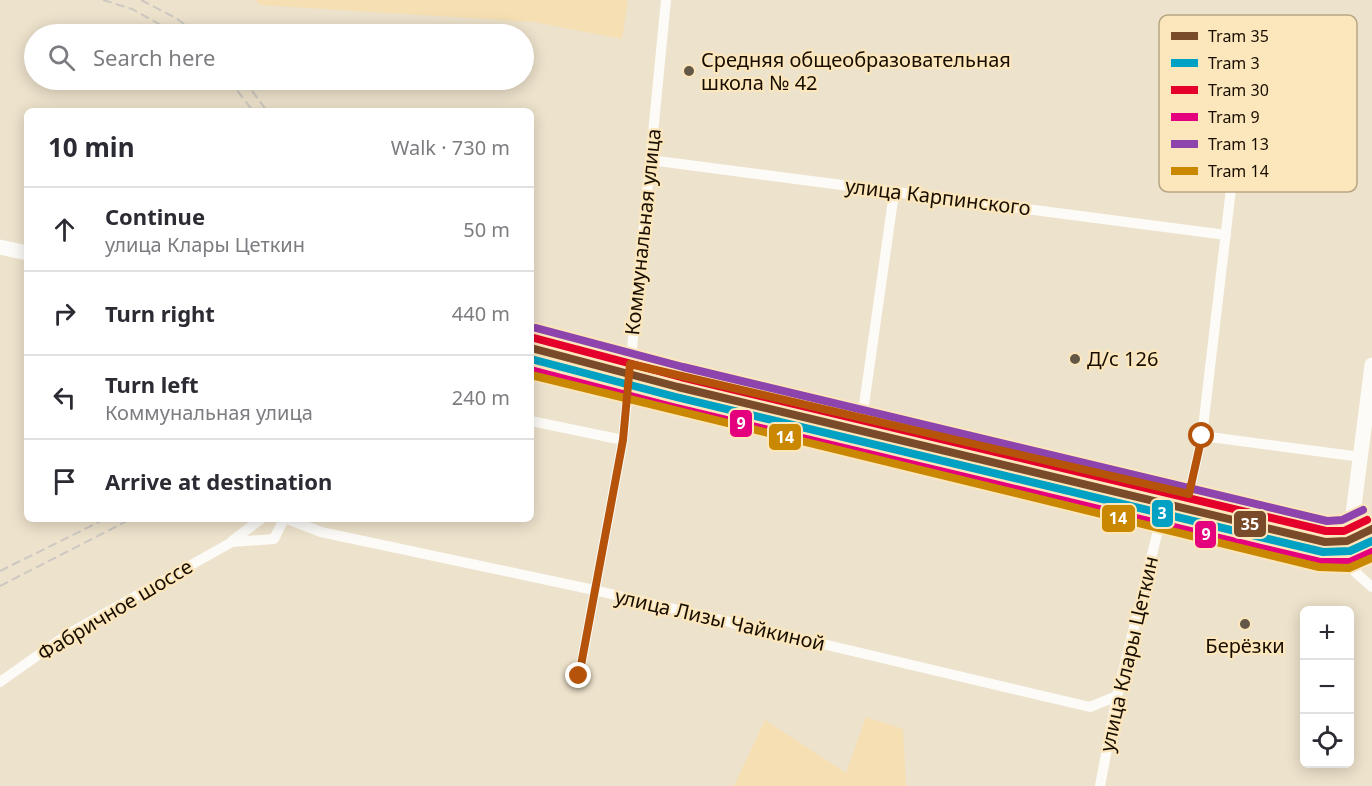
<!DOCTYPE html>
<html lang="en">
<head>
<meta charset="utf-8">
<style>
  body { margin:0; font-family:"Noto Sans",sans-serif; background:#f7f7f7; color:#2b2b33 }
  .controls { position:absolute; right:18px; bottom:18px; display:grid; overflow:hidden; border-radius:9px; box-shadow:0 3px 15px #0003 }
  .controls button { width:54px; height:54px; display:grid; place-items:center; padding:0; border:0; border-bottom:2px solid #e1e1e2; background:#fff; color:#2b2b33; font:30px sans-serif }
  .stop { position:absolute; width:18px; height:18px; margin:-14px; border:4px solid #b45309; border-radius:50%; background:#fff }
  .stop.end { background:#b45309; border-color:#fff; box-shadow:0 2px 6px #0008 }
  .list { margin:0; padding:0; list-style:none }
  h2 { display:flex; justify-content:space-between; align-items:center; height:78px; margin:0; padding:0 24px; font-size:26px }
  h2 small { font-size:20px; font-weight:400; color:#7c7c81 }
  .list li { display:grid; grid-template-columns:39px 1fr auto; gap:18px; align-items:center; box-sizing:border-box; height:84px; padding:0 24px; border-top:2px solid #e1e1e2 }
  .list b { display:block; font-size:22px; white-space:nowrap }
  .list p { margin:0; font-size:20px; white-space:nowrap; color:#7c7c81 }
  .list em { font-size:20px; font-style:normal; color:#7c7c81 }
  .icon { flex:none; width:33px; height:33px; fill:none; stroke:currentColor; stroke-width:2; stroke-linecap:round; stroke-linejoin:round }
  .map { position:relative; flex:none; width:1372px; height:786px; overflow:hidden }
  .search { position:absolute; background:#fff; box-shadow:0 3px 15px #0003; left:24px; top:24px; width:510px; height:66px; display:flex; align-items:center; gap:15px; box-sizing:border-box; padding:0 21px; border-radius:33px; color:#7c7c81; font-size:22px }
  .panel { position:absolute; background:#fff; box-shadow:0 3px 15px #0003; left:24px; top:108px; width:510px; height:414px; border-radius:9px }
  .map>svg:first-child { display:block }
  .built { fill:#f5dfb3 }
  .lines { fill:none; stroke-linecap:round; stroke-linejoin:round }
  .street { stroke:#fcfbf7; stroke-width:10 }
  .secondary { stroke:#fcfbf7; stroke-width:15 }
  .rail { stroke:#ccc8c2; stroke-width:2; stroke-dasharray:9 4.5; stroke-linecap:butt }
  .tram-1-casing { stroke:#fce6bc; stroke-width:12 }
  .tram-2-casing { stroke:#fce6bc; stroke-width:12 }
  .tram-3-casing { stroke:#fce6bc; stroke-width:12 }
  .tram-4-casing { stroke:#fce6bc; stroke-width:12 }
  .tram-5-casing { stroke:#fce6bc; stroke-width:12 }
  .tram-6-casing { stroke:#fce6bc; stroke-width:12 }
  .tram-1 { stroke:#7a4b2a; stroke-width:8 }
  .tram-2 { stroke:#01a1c4; stroke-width:8 }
  .tram-3 { stroke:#e4002b; stroke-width:8 }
  .tram-4 { stroke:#e5007d; stroke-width:8 }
  .tram-5 { stroke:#8e44ad; stroke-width:8 }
  .tram-6 { stroke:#ca8800; stroke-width:8 }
  .route { stroke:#b45309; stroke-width:8 }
  .poi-dot { fill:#635847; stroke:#fce6bc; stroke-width:2 }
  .labels { text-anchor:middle; stroke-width:4.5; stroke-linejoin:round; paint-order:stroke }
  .poi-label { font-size:20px; fill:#180e00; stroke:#fce6bc; text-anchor:start }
  .street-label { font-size:20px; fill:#180e00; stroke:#fce6bc }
  .key { fill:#fce6bc; stroke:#b8a584; stroke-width:1.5 }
  .key-label { font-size:16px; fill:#180e00 }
  .line-badge { stroke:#fce6bc; stroke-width:2 }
  .badge-label { font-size:16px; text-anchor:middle; font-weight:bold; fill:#fff }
</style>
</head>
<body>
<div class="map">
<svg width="1372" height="786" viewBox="0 0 1372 786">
  <rect width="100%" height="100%" fill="#ede2cb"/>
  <path class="built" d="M256 0H628L622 39 534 22 260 5Z
    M866 717 903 729 906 786H734L765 720 846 773Z"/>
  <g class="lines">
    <path class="street" d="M650 160 1226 235
      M630 364 862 419 1351 530
      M862 419 894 193
      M531 421 623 440
      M1202 436 1361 457
      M1189 494 1202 436 1250 27
      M287 519 321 532 594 590 1090 707 1117 696
      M232 541 261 519
      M1355 564V572L1372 587
      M579 676 623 440 666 0
      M0 682 68 634 232 542 274 539 284 519
      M1100 786 1117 696 1160 522"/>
    <path class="secondary" d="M0 247 27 253
      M531 373 1300 555 1355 564 1372 555
      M1339 561 1351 530 1372 365"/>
    <path class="rail" d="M103 0 132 9 177 34
      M141 0 174 17 199 34
      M229 80 253 111
      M244 80 267 111
      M0 571 105 519
      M0 586 131 519"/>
    <defs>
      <path id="tram-1" d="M531 348 678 387 1325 542 1347 541 1372 529"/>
      <path id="tram-2" d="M531 359 676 397 1323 552 1350 551 1372 541"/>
      <path id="tram-3" d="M534 338 681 377 1326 531H1344L1367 520"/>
      <path id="tram-4" d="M531 370 673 407 1320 562H1350L1372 552"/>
      <path id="tram-5" d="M536 328 683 367 1327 521 1342 520 1363 510"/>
      <path id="tram-6" d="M531 375 1319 567 1349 568 1372 558"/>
    </defs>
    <use href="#tram-1" class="tram-1-casing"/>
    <use href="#tram-2" class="tram-2-casing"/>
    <use href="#tram-3" class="tram-3-casing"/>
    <use href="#tram-4" class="tram-4-casing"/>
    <use href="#tram-5" class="tram-5-casing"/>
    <use href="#tram-6" class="tram-6-casing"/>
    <use href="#tram-1" class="tram-1"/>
    <use href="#tram-2" class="tram-2"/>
    <use href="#tram-3" class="tram-3"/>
    <use href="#tram-4" class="tram-4"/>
    <use href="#tram-5" class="tram-5"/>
    <use href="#tram-6" class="tram-6"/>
  </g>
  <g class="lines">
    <path class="route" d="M579 676 623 440 630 364 1189 494 1202 436"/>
  </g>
  <g class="poi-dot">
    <circle cx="689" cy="71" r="6"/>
    <circle cx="1075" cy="359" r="6"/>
    <circle cx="1245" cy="624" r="6"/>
  </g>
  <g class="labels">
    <g class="poi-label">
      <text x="701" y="67">Средняя общеобразовательная<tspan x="701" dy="23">школа № 42</tspan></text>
      <text x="1087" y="366">Д/с 126</text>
      <text x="1245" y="653" text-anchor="middle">Берёзки</text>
    </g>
    <g class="street-label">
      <text transform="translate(938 197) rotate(7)" y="7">улица Карпинского</text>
      <text transform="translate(643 232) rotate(-84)" y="7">Коммунальная улица</text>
      <text transform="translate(115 610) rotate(-31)" y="7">Фабричное шоссе</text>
      <text transform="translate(720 620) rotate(13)" y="7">улица Лизы Чайкиной</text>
      <text transform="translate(1129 654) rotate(-77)" y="7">улица Клары Цеткин</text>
    </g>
  </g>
  <rect x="1159" y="15" width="198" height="177" rx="9" class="key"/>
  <rect x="1171" y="32" width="27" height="8" fill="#7a4b2a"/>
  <rect x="1171" y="59" width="27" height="8" fill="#01a1c4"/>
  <rect x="1171" y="86" width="27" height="8" fill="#e4002b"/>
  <rect x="1171" y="113" width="27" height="8" fill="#e5007d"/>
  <rect x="1171" y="140" width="27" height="8" fill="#8e44ad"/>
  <rect x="1171" y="167" width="27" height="8" fill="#ca8800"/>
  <g class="key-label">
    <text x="1208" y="42">Tram 35</text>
    <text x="1208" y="69">Tram 3</text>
    <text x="1208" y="96">Tram 30</text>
    <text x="1208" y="123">Tram 9</text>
    <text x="1208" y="150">Tram 13</text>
    <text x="1208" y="177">Tram 14</text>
  </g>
  <g class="line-badge">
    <rect x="729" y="409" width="24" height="29" rx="6" fill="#e5007d"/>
    <rect x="768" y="423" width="34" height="28" rx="6" fill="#ca8800"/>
    <rect x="1151" y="499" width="23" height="29" rx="6" fill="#01a1c4"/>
    <rect x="1101" y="504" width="35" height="29" rx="6" fill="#ca8800"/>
    <rect x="1233" y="510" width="34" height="28" rx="6" fill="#7a4b2a"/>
    <rect x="1194" y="520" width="23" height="29" rx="6" fill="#e5007d"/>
  </g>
  <g class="badge-label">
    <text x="741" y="429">9</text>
    <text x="785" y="443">14</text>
    <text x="1162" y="519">3</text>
    <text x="1118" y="524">14</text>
    <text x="1250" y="530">35</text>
    <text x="1206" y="540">9</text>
  </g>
</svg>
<div class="controls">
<button>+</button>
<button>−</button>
<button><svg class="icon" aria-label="locate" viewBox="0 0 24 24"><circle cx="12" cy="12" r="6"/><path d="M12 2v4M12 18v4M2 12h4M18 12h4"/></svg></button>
</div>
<div class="stop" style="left:1202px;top:436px"></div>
<div class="stop end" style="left:579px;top:676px"></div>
<div class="search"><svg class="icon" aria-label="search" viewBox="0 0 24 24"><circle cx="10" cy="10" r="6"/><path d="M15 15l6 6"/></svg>Search here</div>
<section class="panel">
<h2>10 min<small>Walk · 730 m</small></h2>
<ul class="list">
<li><svg class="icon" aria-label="ahead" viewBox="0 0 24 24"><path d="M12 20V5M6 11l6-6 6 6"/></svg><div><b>Continue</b><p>улица Клары Цеткин</p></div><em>50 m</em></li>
<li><svg class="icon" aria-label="right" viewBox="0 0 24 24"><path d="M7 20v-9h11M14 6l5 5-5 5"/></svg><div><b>Turn right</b></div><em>440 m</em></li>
<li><svg class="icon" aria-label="left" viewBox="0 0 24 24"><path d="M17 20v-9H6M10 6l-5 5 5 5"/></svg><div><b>Turn left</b><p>Коммунальная улица</p></div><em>240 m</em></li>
<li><svg class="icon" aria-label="arrive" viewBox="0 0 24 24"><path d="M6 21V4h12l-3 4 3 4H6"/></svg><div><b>Arrive at destination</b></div></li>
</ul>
</section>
</div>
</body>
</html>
